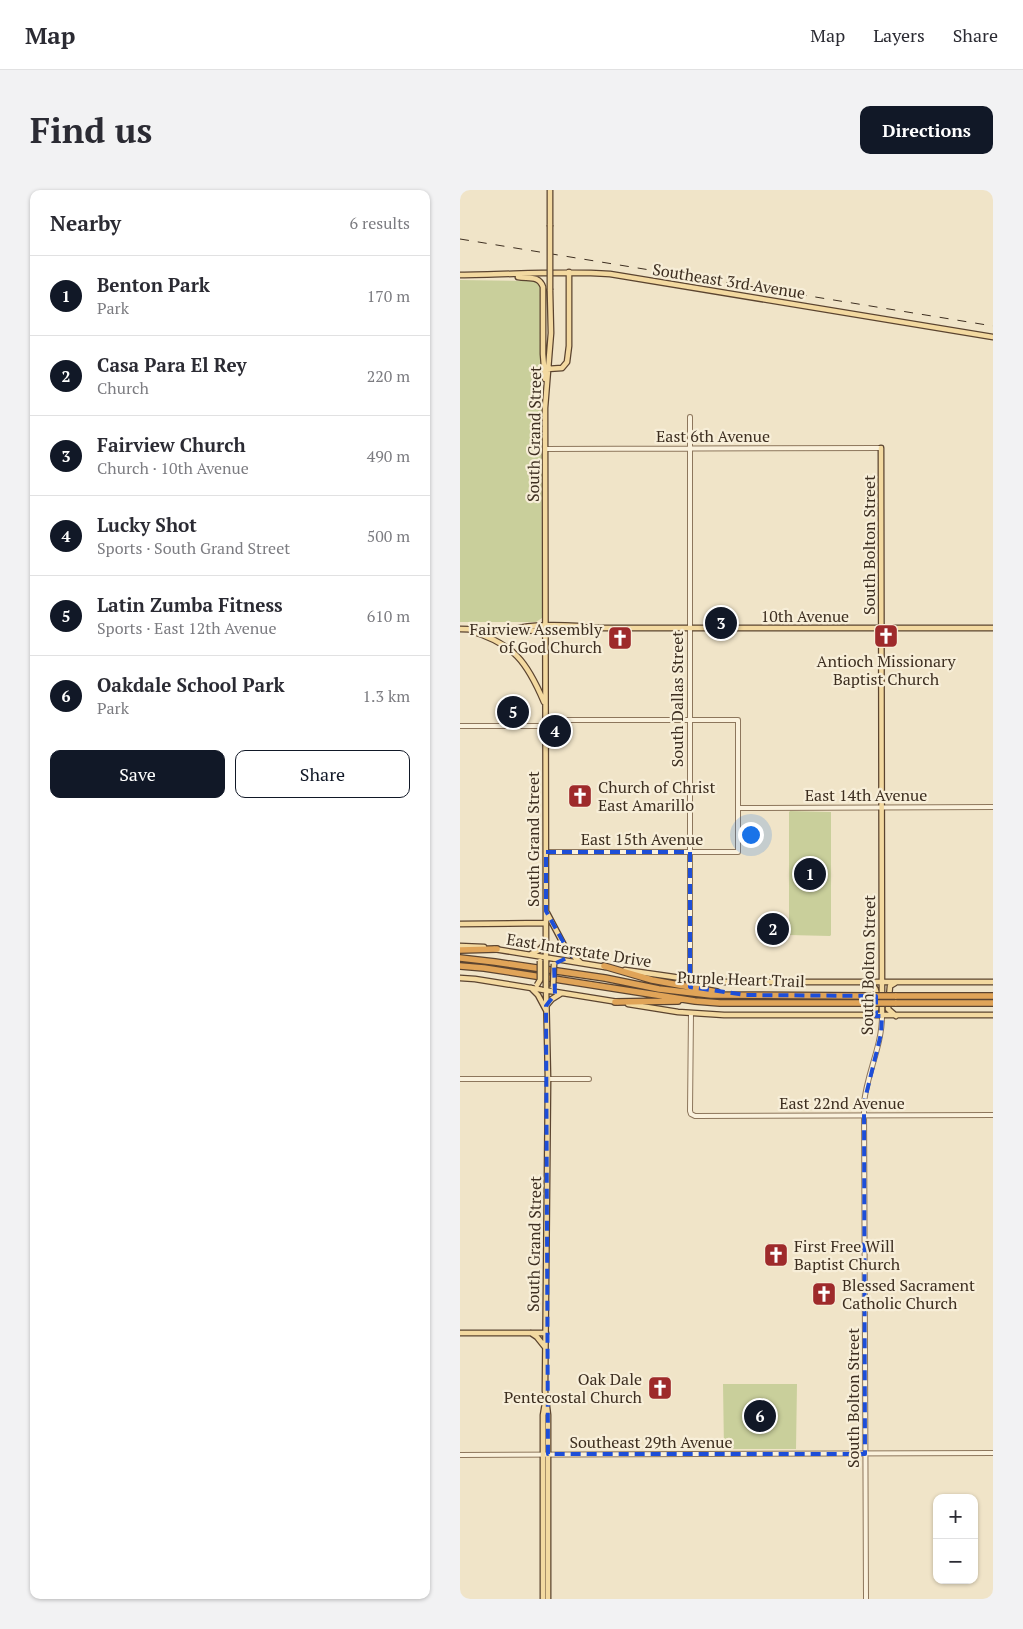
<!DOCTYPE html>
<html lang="en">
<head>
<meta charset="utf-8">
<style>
  body { margin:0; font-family:"PT Serif",serif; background:#f2f2f3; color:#2b2b33 }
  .controls { position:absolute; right:15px; bottom:15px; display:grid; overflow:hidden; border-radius:10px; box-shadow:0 1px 4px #0004 }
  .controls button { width:45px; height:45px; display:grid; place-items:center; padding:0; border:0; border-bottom:1px solid #e1e1e2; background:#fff; color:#2b2b33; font:25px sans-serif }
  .you { position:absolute; left:290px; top:644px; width:18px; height:18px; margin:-12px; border:4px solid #fff; border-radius:50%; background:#1a73e8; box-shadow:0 0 0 8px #1a73e833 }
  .badge { display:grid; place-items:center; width:32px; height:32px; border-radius:50%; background:#111827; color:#fff; font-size:16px; font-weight:700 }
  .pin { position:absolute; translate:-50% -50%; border:2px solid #fff; box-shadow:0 1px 5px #0006 }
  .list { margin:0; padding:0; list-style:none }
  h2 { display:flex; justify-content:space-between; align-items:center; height:65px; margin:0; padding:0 20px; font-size:21px }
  h2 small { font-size:16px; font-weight:400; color:#7c7c81 }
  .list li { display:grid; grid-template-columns:32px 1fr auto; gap:15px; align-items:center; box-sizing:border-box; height:80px; padding:0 20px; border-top:1px solid #e1e1e2 }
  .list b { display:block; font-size:19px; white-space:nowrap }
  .list p { margin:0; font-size:16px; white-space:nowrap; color:#7c7c81 }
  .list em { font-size:16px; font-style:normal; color:#7c7c81 }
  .actions { display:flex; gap:10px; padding:15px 20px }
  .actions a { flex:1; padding:11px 0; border:1px solid #111827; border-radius:10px; text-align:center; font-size:18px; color:#111827 }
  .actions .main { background:#111827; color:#fff }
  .map { position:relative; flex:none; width:533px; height:1409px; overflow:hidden; border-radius:10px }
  header { display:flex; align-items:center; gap:30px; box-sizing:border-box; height:70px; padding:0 25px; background:#fff; border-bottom:1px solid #e1e1e2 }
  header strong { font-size:24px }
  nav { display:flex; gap:28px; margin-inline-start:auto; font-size:18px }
  .intro { display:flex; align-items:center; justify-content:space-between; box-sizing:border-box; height:120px; padding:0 30px }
  h1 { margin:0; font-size:35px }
  .button { padding:12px 22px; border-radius:10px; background:#111827; color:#fff; font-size:18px; font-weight:700 }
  main { display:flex; gap:30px; padding:0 30px }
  aside { flex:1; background:#fff; border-radius:10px; box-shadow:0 1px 4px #0004 }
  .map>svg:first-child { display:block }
  .green { fill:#c9cf9b }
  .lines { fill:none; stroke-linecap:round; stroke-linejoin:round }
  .minor-casing { stroke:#8d765c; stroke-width:6 }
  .major-casing { stroke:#5b4430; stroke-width:7 }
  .highway-casing { stroke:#5b4430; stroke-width:8 }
  .minor { stroke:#faf1dc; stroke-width:4 }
  .major { stroke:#f3d9a0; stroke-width:4.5 }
  .highway { stroke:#e0a458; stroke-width:5.5 }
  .rail { stroke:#3d2e20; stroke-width:1; stroke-dasharray:9 9; stroke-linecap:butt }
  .major-bridge-casing { stroke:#5b4430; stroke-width:7; stroke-linecap:butt }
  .highway-bridge-casing { stroke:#5b4430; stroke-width:8; stroke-linecap:butt }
  .major-bridge { stroke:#f3d9a0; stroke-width:4.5 }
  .highway-bridge { stroke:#e0a458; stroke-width:5.5 }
  .marked { fill:none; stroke:#1d4ed8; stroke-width:4; stroke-dasharray:10 6; stroke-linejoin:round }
  .labels { text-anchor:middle; stroke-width:4.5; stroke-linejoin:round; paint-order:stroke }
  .street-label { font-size:16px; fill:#3d2e20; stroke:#f7eed8 }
  .poi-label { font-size:16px; fill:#3d2e20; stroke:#f7eed8; text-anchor:start }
</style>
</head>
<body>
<header>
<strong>Map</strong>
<nav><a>Map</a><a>Layers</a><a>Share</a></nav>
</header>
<div class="intro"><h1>Find us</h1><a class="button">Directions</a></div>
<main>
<aside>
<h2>Nearby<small>6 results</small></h2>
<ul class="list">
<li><span class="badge">1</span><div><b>Benton Park</b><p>Park</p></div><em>170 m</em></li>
<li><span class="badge">2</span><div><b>Casa Para El Rey</b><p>Church</p></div><em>220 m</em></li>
<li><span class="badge">3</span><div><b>Fairview Church</b><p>Church · 10th Avenue</p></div><em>490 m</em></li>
<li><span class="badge">4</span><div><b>Lucky Shot</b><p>Sports · South Grand Street</p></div><em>500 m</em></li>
<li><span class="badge">5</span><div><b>Latin Zumba Fitness</b><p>Sports · East 12th Avenue</p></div><em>610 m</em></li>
<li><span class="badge">6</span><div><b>Oakdale School Park</b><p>Park</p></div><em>1.3 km</em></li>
</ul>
<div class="actions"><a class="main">Save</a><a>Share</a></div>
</aside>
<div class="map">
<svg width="533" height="1409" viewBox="0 0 533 1409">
  <rect width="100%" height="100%" fill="#f0e4c8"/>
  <path class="green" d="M0 90 74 91 81 96 82 428 76 432H0Z
    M330 621 371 622V745L370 746 329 745V622Z
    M263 1194H337L336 1259H264Z"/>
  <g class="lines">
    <defs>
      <path id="minor" d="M230 227V790
        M85 259 421 258
        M0 536H86
        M278 618 533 617
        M86 662H278V530H86
        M231 823 230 921 231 924 235 926 533 925
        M0 889H129
        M0 1265 533 1263
        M406 1409 404 913C407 883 422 856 422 826"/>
      <path id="major" d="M90 35V0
        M0 85C50 85 100 80 150 84L533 147
        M58 87C68 89 79 85 83 97V164L85 189
        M87 179 102 178 107 172 109 156V82
        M421 258 422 826
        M0 439 86 441 119 440 126 438
        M56 439C69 434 103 435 117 436 123 437 128 438 134 438H533
        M11 441C54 454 67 472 84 512
        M87 723 106 759 120 772
        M0 734 86 733
        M0 756 24 757
        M34 759 145 777
        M71 764 79 760 85 754
        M86 771 85 218 91 143 90 100
        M165 780 249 792H533
        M0 788 15 789 158 812
        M435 793 430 796 428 819 436 826
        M71 798 78 805 86 820
        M86 798 88 889 85 1201 88 1225V1409
        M168 814 218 822 264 825H533
        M86 816 92 809 100 804
        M408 825 416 819C416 809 420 798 409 793
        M0 1143H86
        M71 1143 77 1147 85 1157
        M83 1409V1225L85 1213"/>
      <path id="highway" d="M0 760 37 759
        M0 768 35 772 145 788 199 799 251 805 409 806
        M0 776 24 778 235 811 260 813H409
        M144 776 192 790 257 802
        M435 806H533
        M155 812 218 811
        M435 813H533"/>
    </defs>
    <use href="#minor" class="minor-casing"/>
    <use href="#major" class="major-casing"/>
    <use href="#highway" class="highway-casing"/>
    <use href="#minor" class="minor"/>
    <use href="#major" class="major"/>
    <use href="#highway" class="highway"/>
    <path class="rail" d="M0 49 533 136"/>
    <defs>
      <path id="major-bridge" d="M90 35V100
        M86 771V798
        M77 795 80 790V771
        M93 797 94 774"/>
      <path id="highway-bridge" d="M409 806H435
        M409 813H435"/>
    </defs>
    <use href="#major-bridge" class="major-bridge-casing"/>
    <use href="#highway-bridge" class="highway-bridge-casing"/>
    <use href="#major-bridge" class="major-bridge"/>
    <use href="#highway-bridge" class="highway-bridge"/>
  </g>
  <path class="marked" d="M86 662H230V797L286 805 416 806V826H422L421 844 404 913 405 1264H88L86 816 95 804 94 774 111 766 86 721Z"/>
  <defs>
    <symbol id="church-square" viewBox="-11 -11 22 22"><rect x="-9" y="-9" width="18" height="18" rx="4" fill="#9e2a2b" stroke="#f7eed8"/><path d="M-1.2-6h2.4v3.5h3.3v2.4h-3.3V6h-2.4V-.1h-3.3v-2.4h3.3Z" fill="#fff"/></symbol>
  </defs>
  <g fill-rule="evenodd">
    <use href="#church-square" x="412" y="432" width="28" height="28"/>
    <use href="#church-square" x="146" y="434" width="28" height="28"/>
    <use href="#church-square" x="106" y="592" width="28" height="28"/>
    <use href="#church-square" x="302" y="1051" width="28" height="28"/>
    <use href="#church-square" x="350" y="1090" width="28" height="28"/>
    <use href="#church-square" x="186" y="1184" width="28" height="28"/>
  </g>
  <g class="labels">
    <g class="street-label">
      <text transform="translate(269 91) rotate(9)" y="6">Southeast 3rd Avenue</text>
      <text transform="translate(74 244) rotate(-89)" y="6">South Grand Street</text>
      <text x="253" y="252">East 6th Avenue</text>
      <text transform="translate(409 355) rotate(-90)" y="6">South Bolton Street</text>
      <text x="345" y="432">10th Avenue</text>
      <text transform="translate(217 509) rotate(-90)" y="6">South Dallas Street</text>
      <text x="406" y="611">East 14th Avenue</text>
      <text transform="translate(73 649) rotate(-90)" y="6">South Grand Street</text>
      <text x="182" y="655">East 15th Avenue</text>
      <text transform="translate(119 760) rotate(9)" y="6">East Interstate Drive</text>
      <text transform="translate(408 775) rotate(-89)" y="6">South Bolton Street</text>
      <text transform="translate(281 789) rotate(2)" y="6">Purple Heart Trail</text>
      <text x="382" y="919">East 22nd Avenue</text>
      <text transform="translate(74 1054) rotate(-89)" y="6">South Grand Street</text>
      <text transform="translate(393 1208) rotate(-90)" y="6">South Bolton Street</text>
      <text x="191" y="1258">Southeast 29th Avenue</text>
    </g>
    <g class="poi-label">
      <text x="142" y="445" text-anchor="end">Fairview Assembly<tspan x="142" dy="18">of God Church</tspan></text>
      <text x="426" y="477" text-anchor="middle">Antioch Missionary<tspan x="426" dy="18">Baptist Church</tspan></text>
      <text x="138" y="603">Church of Christ<tspan x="138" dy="18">East Amarillo</tspan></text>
      <text x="334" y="1062">First Free Will<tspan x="334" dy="18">Baptist Church</tspan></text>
      <text x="382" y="1101">Blessed Sacrament<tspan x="382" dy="18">Catholic Church</tspan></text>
      <text x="182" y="1195" text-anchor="end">Oak Dale<tspan x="182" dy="18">Pentecostal Church</tspan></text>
    </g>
  </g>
</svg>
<div class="controls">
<button>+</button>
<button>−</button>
</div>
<div class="you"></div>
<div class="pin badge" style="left:350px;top:684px">1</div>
<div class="pin badge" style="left:313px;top:739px">2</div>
<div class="pin badge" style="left:261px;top:433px">3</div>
<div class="pin badge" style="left:95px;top:541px">4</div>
<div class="pin badge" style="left:53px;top:522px">5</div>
<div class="pin badge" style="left:300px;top:1226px">6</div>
</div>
</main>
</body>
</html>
